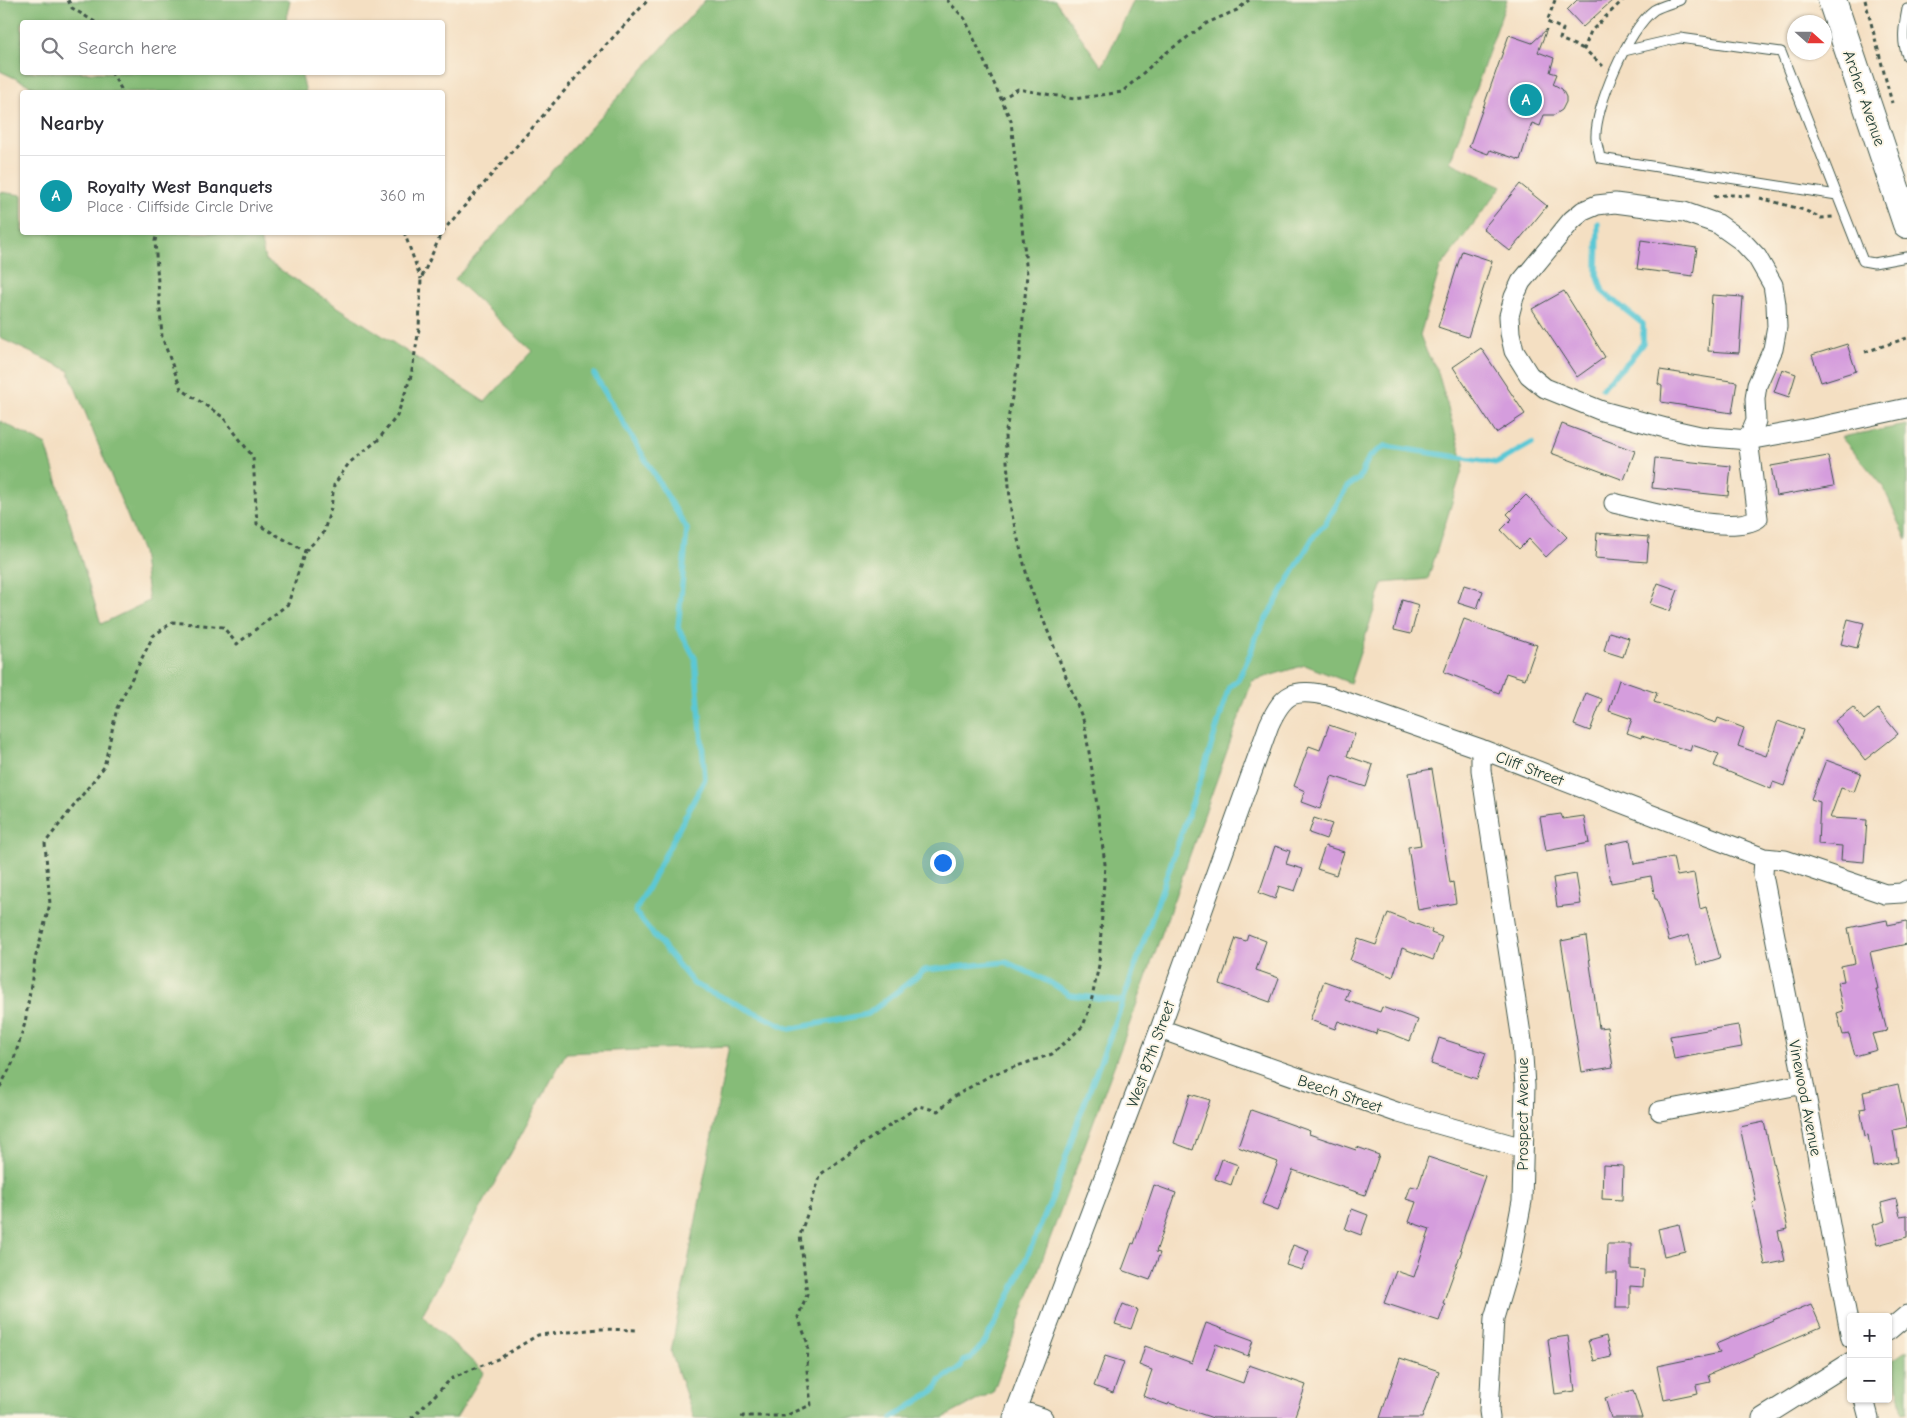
<!DOCTYPE html>
<html lang="en">
<head>
<meta charset="utf-8">
<style>
  body { margin:0; font-family:"Comic Neue",sans-serif; background:#f2f2f3; color:#2b2b33 }
  .controls { position:absolute; right:15px; bottom:15px; display:grid; overflow:hidden; border-radius:5px; box-shadow:0 1px 4px #0004 }
  .controls button { width:45px; height:45px; display:grid; place-items:center; padding:0; border:0; border-bottom:1px solid #e1e1e2; background:#fff; color:#2b2b33; font:25px sans-serif }
  .compass { position:absolute; left:1787px; top:15px; width:45px; height:45px; border-radius:50%; background:#fff; box-shadow:0 1px 4px #0004; rotate:111deg }
  .you { position:absolute; left:942px; top:862px; width:18px; height:18px; margin:-12px; border:4px solid #fff; border-radius:50%; background:#1a73e8; box-shadow:0 0 0 8px #1a73e833 }
  .badge { display:grid; place-items:center; width:32px; height:32px; border-radius:50%; background:#d1495b; color:#fff; font-size:16px; font-weight:700 }
  .pin { position:absolute; translate:-50% -50%; border:2px solid #fff; box-shadow:0 1px 5px #0006 }
  .list { margin:0; padding:0; list-style:none }
  h2 { display:flex; justify-content:space-between; align-items:center; height:65px; margin:0; padding:0 20px; font-size:21px }
  h2 small { font-size:16px; font-weight:400; color:#7c7c81 }
  .list li { display:grid; grid-template-columns:32px 1fr auto; gap:15px; align-items:center; box-sizing:border-box; height:80px; padding:0 20px; border-top:1px solid #e1e1e2 }
  .list b { display:block; font-size:19px; white-space:nowrap }
  .list p { margin:0; font-size:16px; white-space:nowrap; color:#7c7c81 }
  .list em { font-size:16px; font-style:normal; color:#7c7c81 }
  .icon { flex:none; width:28px; height:28px; fill:none; stroke:currentColor; stroke-width:2; stroke-linecap:round; stroke-linejoin:round }
  .map { position:relative; flex:none; width:1907px; height:1418px; overflow:hidden }
  .search { position:absolute; background:#fff; box-shadow:0 1px 4px #0004; left:20px; top:20px; width:425px; height:55px; display:flex; align-items:center; gap:12px; box-sizing:border-box; padding:0 18px; border-radius:5px; color:#7c7c81; font-size:19px }
  .panel { position:absolute; background:#fff; box-shadow:0 1px 4px #0004; left:20px; top:90px; width:425px; height:145px; border-radius:5px }
  .map>svg:first-child { display:block }
  .forest { fill:#86bc78; stroke:#527c56 }
  .lines { fill:none; stroke-linecap:round; stroke-linejoin:round }
  .stream { stroke:#5cc8d5; stroke-width:5.5 }
  .building { fill:#d59ddd }
  .lane-casing { stroke:#3f5549; stroke-width:11 }
  .street-casing { stroke:#3f5549; stroke-width:21 }
  .primary-casing { stroke:#3f5549; stroke-width:30 }
  .path { stroke:#3f5549; stroke-width:3; stroke-dasharray:4 4; stroke-linecap:butt }
  .lane { stroke:#fff; stroke-width:9 }
  .street { stroke:#fff; stroke-width:19 }
  .primary { stroke:#fff; stroke-width:28 }
  .labels { text-anchor:middle; stroke-width:4; stroke-linejoin:round; paint-order:stroke }
  .street-label { font-size:16px; fill:#1f3d34; stroke:#fcf5e5 }
</style>
</head>
<body>
<div class="map">
<svg width="1907" height="1418" viewBox="0 0 1907 1418">
  <rect width="100%" height="100%" fill="#fcf5e5"/>
  <filter id="ink" filterUnits="userSpaceOnUse"><feTurbulence type="fractalNoise" baseFrequency=".02" numOctaves="2"/><feDisplacementMap in="SourceGraphic" scale="10" xChannelSelector="R" yChannelSelector="G"/><feConvolveMatrix kernelMatrix="1 2 1 2 8 2 1 2 1" color-interpolation-filters="sRGB"/></filter>
  <filter id="wash" filterUnits="userSpaceOnUse"><feTurbulence type="fractalNoise" baseFrequency=".0096" numOctaves="4" result="noise"/><feDisplacementMap in="SourceGraphic" scale="20" xChannelSelector="R" yChannelSelector="G"/><feGaussianBlur stdDeviation="1.12" result="paint"/><feColorMatrix in="noise" values="0 0 0 0 0 0 0 0 0 0 0 0 0 0 0 0 0 1.4 0 .05"/><feComposite in="paint" operator="in"/></filter>
  <g filter="url(#wash)">
    <rect width="100%" height="100%" fill="#f4dfc2"/>
    <path class="forest" d="M0 0H290L286 19 287 22H22V72L301 73 306 92H44L0 71Z
      M705 0H1055L1102 67 1134 0H1507L1450 162 1502 186 1440 268 1420 335 1427 353 1437 369 1464 464 1428 579 1383 583 1350 683 1305 665 1252 681 1123 1042 993 1392 943 1418H694L671 1352 729 1046 566 1053 422 1315 484 1372 456 1418H0V421L46 445 101 624 149 601 142 552 68 370 0 338V192L22 195V232L259 233 265 260 485 402 532 351 455 279Z
      M1907 425V540L1883 486 1841 437Z
      M1907 1350V1412L1903 1413 1893 1360Z"/>
    <g class="lines">
      <path class="stream" d="M1598 223 1597 274 1603 292 1643 324V343L1629 361 1602 388
        M594 374 687 529 678 628 695 658 705 779 635 912 694 984 790 1029 868 1014 925 970 1006 962 1051 983 1070 995 1123 1001
        M892 1418 935 1390 940 1381 961 1367 963 1361 971 1358 985 1342 1013 1289 1054 1194 1077 1123 1117 1018 1205 766 1229 687 1238 680 1251 652 1255 638 1315 534 1325 524 1347 487 1359 479 1369 457 1385 446 1497 463 1532 443"/>
    </g>
    <g id="blocks">
      <path class="building" d="M1577 0H1613L1583 27 1567 10Z
        M1547 29 1538 52 1554 58 1550 72 1557 74 1553 84 1562 89 1566 97V102L1562 110 1554 115H1544L1540 126 1532 123 1520 160 1490 150 1488 154 1469 147 1509 35 1532 43Z
        M1520 184 1547 206 1510 251 1483 229Z
        M1641 240 1697 248 1693 276 1637 269Z
        M1462 251 1492 261 1468 337 1438 327Z
        M1564 291 1605 357 1577 377 1532 309Z
        M1712 295 1743 297 1739 353 1708 351Z
        M1847 344 1856 371 1821 382 1812 355Z
        M1481 348 1525 414 1496 433 1453 367Z
        M1782 369 1796 374 1789 397 1774 392Z
        M1660 370 1737 382 1732 413 1661 402 1662 386 1658 384Z
        M1562 424 1635 451 1624 480 1551 453Z
        M1828 456 1834 486 1776 496 1771 466Z
        M1655 458 1731 466 1728 496 1652 488Z
        M1526 495 1567 537 1546 557 1529 539 1519 549 1501 530 1512 519 1507 514Z
        M1597 533 1649 537 1647 562 1595 558Z
        M1658 583 1678 590 1670 611 1650 604Z
        M1464 585 1483 591 1477 609 1458 603Z
        M1402 600 1419 605 1411 634 1394 630Z
        M1464 619 1486 627V628L1537 645 1525 679 1506 673 1499 693 1444 672Z
        M1848 619 1864 623 1857 648 1841 644Z
        M1609 632 1629 638 1623 657 1604 651Z
        M1619 680 1657 693 1654 702 1716 723 1718 718 1744 728 1738 746 1766 756 1778 721 1803 730 1784 786 1773 782 1771 789 1714 766 1719 754 1692 745 1690 751 1642 736 1641 738 1627 733 1632 719 1609 711Z
        M1586 693 1602 699 1590 731 1574 725Z
        M1853 707 1864 720 1878 709 1898 734 1865 760 1835 721Z
        M1329 725 1355 734 1347 756 1373 765 1366 787 1332 776 1320 809 1301 802 1305 791 1294 786 1309 746 1320 750Z
        M1826 760 1861 773 1854 792 1841 788 1830 818 1867 820 1864 862 1841 860 1842 846 1818 844 1820 802 1811 799Z
        M1432 769 1450 883 1453 882 1456 903 1418 910 1408 847 1421 845 1409 773Z
        M1561 814 1563 819 1584 816 1589 843 1546 851 1540 817Z
        M1314 818 1332 824 1326 839 1309 833Z
        M1630 840 1634 864 1673 857 1677 876 1694 873 1700 909 1706 907 1720 958 1697 965 1689 935 1669 941 1657 899H1655L1651 876 1611 883 1605 845Z
        M1275 846 1290 851 1286 864 1303 869 1295 891 1279 886 1275 899 1259 893Z
        M1325 846 1344 852 1336 875 1317 869Z
        M1576 874 1581 904 1557 907 1553 878Z
        M1388 913 1432 930 1431 933 1442 937 1433 960 1402 948 1393 977 1350 960 1358 939 1376 945Z
        M1887 920 1888 925 1907 921V944L1870 952 1878 989H1876L1887 1031 1872 1034 1877 1050 1855 1056 1849 1034 1843 1035 1837 1013 1843 1011 1837 982 1844 981 1841 966 1855 963 1848 928Z
        M1248 934 1266 941 1256 970 1279 978 1270 1002 1220 984 1236 938 1246 941Z
        M1586 936 1599 1028 1607 1027 1613 1067 1582 1072 1561 941Z
        M1324 981 1349 990 1345 1000 1380 1012 1382 1007 1418 1020 1410 1041 1387 1032 1377 1030 1376 1034 1338 1021 1335 1029 1310 1020Z
        M1738 1025 1742 1047 1674 1059 1670 1036Z
        M1439 1038 1486 1053 1477 1079 1431 1064Z
        M1898 1084 1907 1127 1893 1130 1898 1162 1873 1167 1868 1135 1865 1136 1860 1109 1866 1108 1863 1092Z
        M1190 1094 1210 1100 1193 1150 1174 1143Z
        M1251 1110 1310 1131 1309 1134 1356 1150 1357 1147 1379 1155 1365 1195 1293 1170 1278 1210 1262 1204 1278 1162 1238 1147Z
        M1764 1122 1788 1229 1778 1231 1785 1261 1765 1265 1752 1202 1756 1201 1740 1127Z
        M1428 1157 1485 1176 1460 1249 1462 1250 1443 1303 1445 1304 1439 1321 1384 1303 1396 1271 1414 1277 1430 1229 1409 1222 1416 1202 1406 1199 1411 1186 1418 1188Z
        M1222 1159 1238 1165 1231 1185 1215 1179Z
        M1603 1165 1623 1166 1622 1200 1602 1199Z
        M1154 1185 1176 1193 1156 1252 1160 1253 1150 1280 1122 1270 1132 1243 1134 1244Z
        M1896 1199 1900 1216 1907 1215V1237L1877 1245 1872 1225 1885 1221 1881 1203Z
        M1352 1209 1368 1215 1361 1235 1345 1229Z
        M1679 1224 1685 1251 1664 1256 1658 1229Z
        M1607 1244H1631V1269L1644 1270 1643 1287 1630 1286V1308H1616L1617 1273H1606Z
        M1293 1245 1309 1251 1302 1270 1286 1265Z
        M1123 1304 1138 1310 1131 1329 1115 1324Z
        M1811 1304 1821 1327 1708 1375 1710 1382 1696 1385 1698 1393 1664 1400 1657 1366 1720 1353 1716 1344Z
        M1206 1323 1253 1340 1248 1356 1216 1344 1207 1370 1243 1383 1249 1365 1306 1385 1294 1418H1213L1169 1403 1168 1405 1143 1396 1152 1370 1139 1365 1145 1346 1192 1363Z
        M1568 1336 1575 1391 1555 1394 1548 1339Z
        M1606 1336 1611 1357 1594 1361 1588 1341Z
        M1105 1356 1124 1362 1113 1393 1094 1386Z
        M1400 1358 1439 1371 1422 1418H1380Z
        M1633 1390 1642 1418H1611L1605 1398Z"/>
    </g>
  </g>
  <g filter="url(#ink)">
    <use href="#blocks" fill-opacity="0" stroke="#3f5549" stroke-width="1"/>
    <g class="lines">
      <defs>
        <path id="lane" d="M1680 0C1672 3 1661 6 1654 10 1629 28 1594 108 1596 139 1597 145 1599 151 1600 158L1837 195
          M1907 9C1904 25 1901 40 1907 56
          M1624 51 1680 38 1781 52 1863 261 1874 263 1907 257"/>
        <path id="street" d="M1614 503C1644 511 1733 536 1758 518L1748 440 1756 421 1755 399 1757 385 1773 349 1777 327 1776 304 1773 285 1757 257 1742 241 1718 224 1684 212 1615 203 1597 205 1583 211 1572 220 1521 282 1514 297 1509 316 1510 333 1514 351 1529 375 1545 388 1602 411 1669 429 1700 436 1748 440 1814 428 1907 408
          M1481 749V770L1522 1041 1525 1086 1522 1201 1510 1264 1494 1318 1489 1411 1490 1418
          M1764 858 1763 875 1804 1084 1851 1338
          M1160 1029 1399 1113 1523 1148
          M1660 1111 1804 1084
          M1888 1331 1907 1315
          M1864 1399 1869 1418
          M1016 1409 1043 1418
          M1013 1418 1160 1029 1269 725C1284 692 1294 688 1329 696L1481 749 1764 858 1785 860 1885 894 1902 893 1907 890
          M1762 1418 1851 1362"/>
        <path id="primary" d="M1832 0 1907 224"/>
      </defs>
      <use href="#lane" class="lane-casing"/>
      <use href="#street" class="street-casing"/>
      <use href="#primary" class="primary-casing"/>
      <path class="path" d="M68 0 72 8 95 22
        M1555 0 1547 22 1563 29 1560 39 1584 49
        M1865 0 1892 103
        M1603 66 1584 49 1591 31 1623 0
        M111 72 123 92
        M1001 99 1018 89 1074 99 1122 92 1163 55 1207 23 1237 10 1249 0
        M1714 197C1729 193 1736 196 1751 196
        M1760 198 1804 210 1821 218 1833 217
        M404 232 421 279
        M442 232 579 74 648 0
        M1865 352 1907 338
        M305 551 323 534 331 508 334 485 349 463 378 440 397 416 411 376 419 329 421 279 442 232
        M0 1087 13 1062 25 1023 35 959 50 904 45 843 104 767 117 708 153 636 173 622 223 627 237 644 288 604 305 551 257 524 253 457 223 417 181 389 162 337 155 241 157 232
        M411 1418 413 1417 453 1377 500 1358 538 1335 599 1329 638 1330
        M742 1418 743 1416H785L811 1405 807 1370 808 1344 798 1317 807 1294 800 1235 821 1174 865 1142 919 1106 938 1111 955 1096 991 1075 1052 1054 1083 1026 1090 1007 1099 965 1105 864 1093 776 1084 722 1029 584 1011 511 1005 436 1020 353 1027 274 1011 121 965 19 947 0"/>
      <use href="#lane" class="lane"/>
      <use href="#street" class="street"/>
      <use href="#primary" class="primary"/>
    </g>
  </g>
  <g class="labels">
    <g class="street-label">
      <text transform="translate(1865 98) rotate(71)" y="6">Archer Avenue</text>
      <text transform="translate(1530 768) rotate(21)" y="6">Cliff Street</text>
      <text transform="translate(1150 1054) rotate(-70)" y="6">West 87th Street</text>
      <text transform="translate(1340 1093) rotate(19)" y="6">Beech Street</text>
      <text transform="translate(1806 1098) rotate(79)" y="6">Vinewood Avenue</text>
      <text transform="translate(1522 1114) rotate(-90)" y="6">Prospect Avenue</text>
    </g>
  </g>
</svg>
<div class="controls">
<button>+</button>
<button>−</button>
</div>
<svg class="compass" viewBox="-18 -18 36 36"><path d="M0-13l5 13h-10z" fill="#e53935"/><path d="M0 13l5-13h-10z" fill="#7c7c81"/></svg>
<div class="you"></div>
<div class="pin badge" style="left:1526px;top:100px;background:#0f9aa8">A</div>
<div class="search"><svg class="icon" aria-label="search" viewBox="0 0 24 24"><circle cx="10" cy="10" r="6"/><path d="M15 15l6 6"/></svg>Search here</div>
<section class="panel">
<h2>Nearby<small></small></h2>
<ul class="list">
<li><span class="badge" style="background:#0f9aa8">A</span><div><b>Royalty West Banquets</b><p>Place · Cliffside Circle Drive</p></div><em>360 m</em></li>
</ul>
</section>
</div>
</body>
</html>
